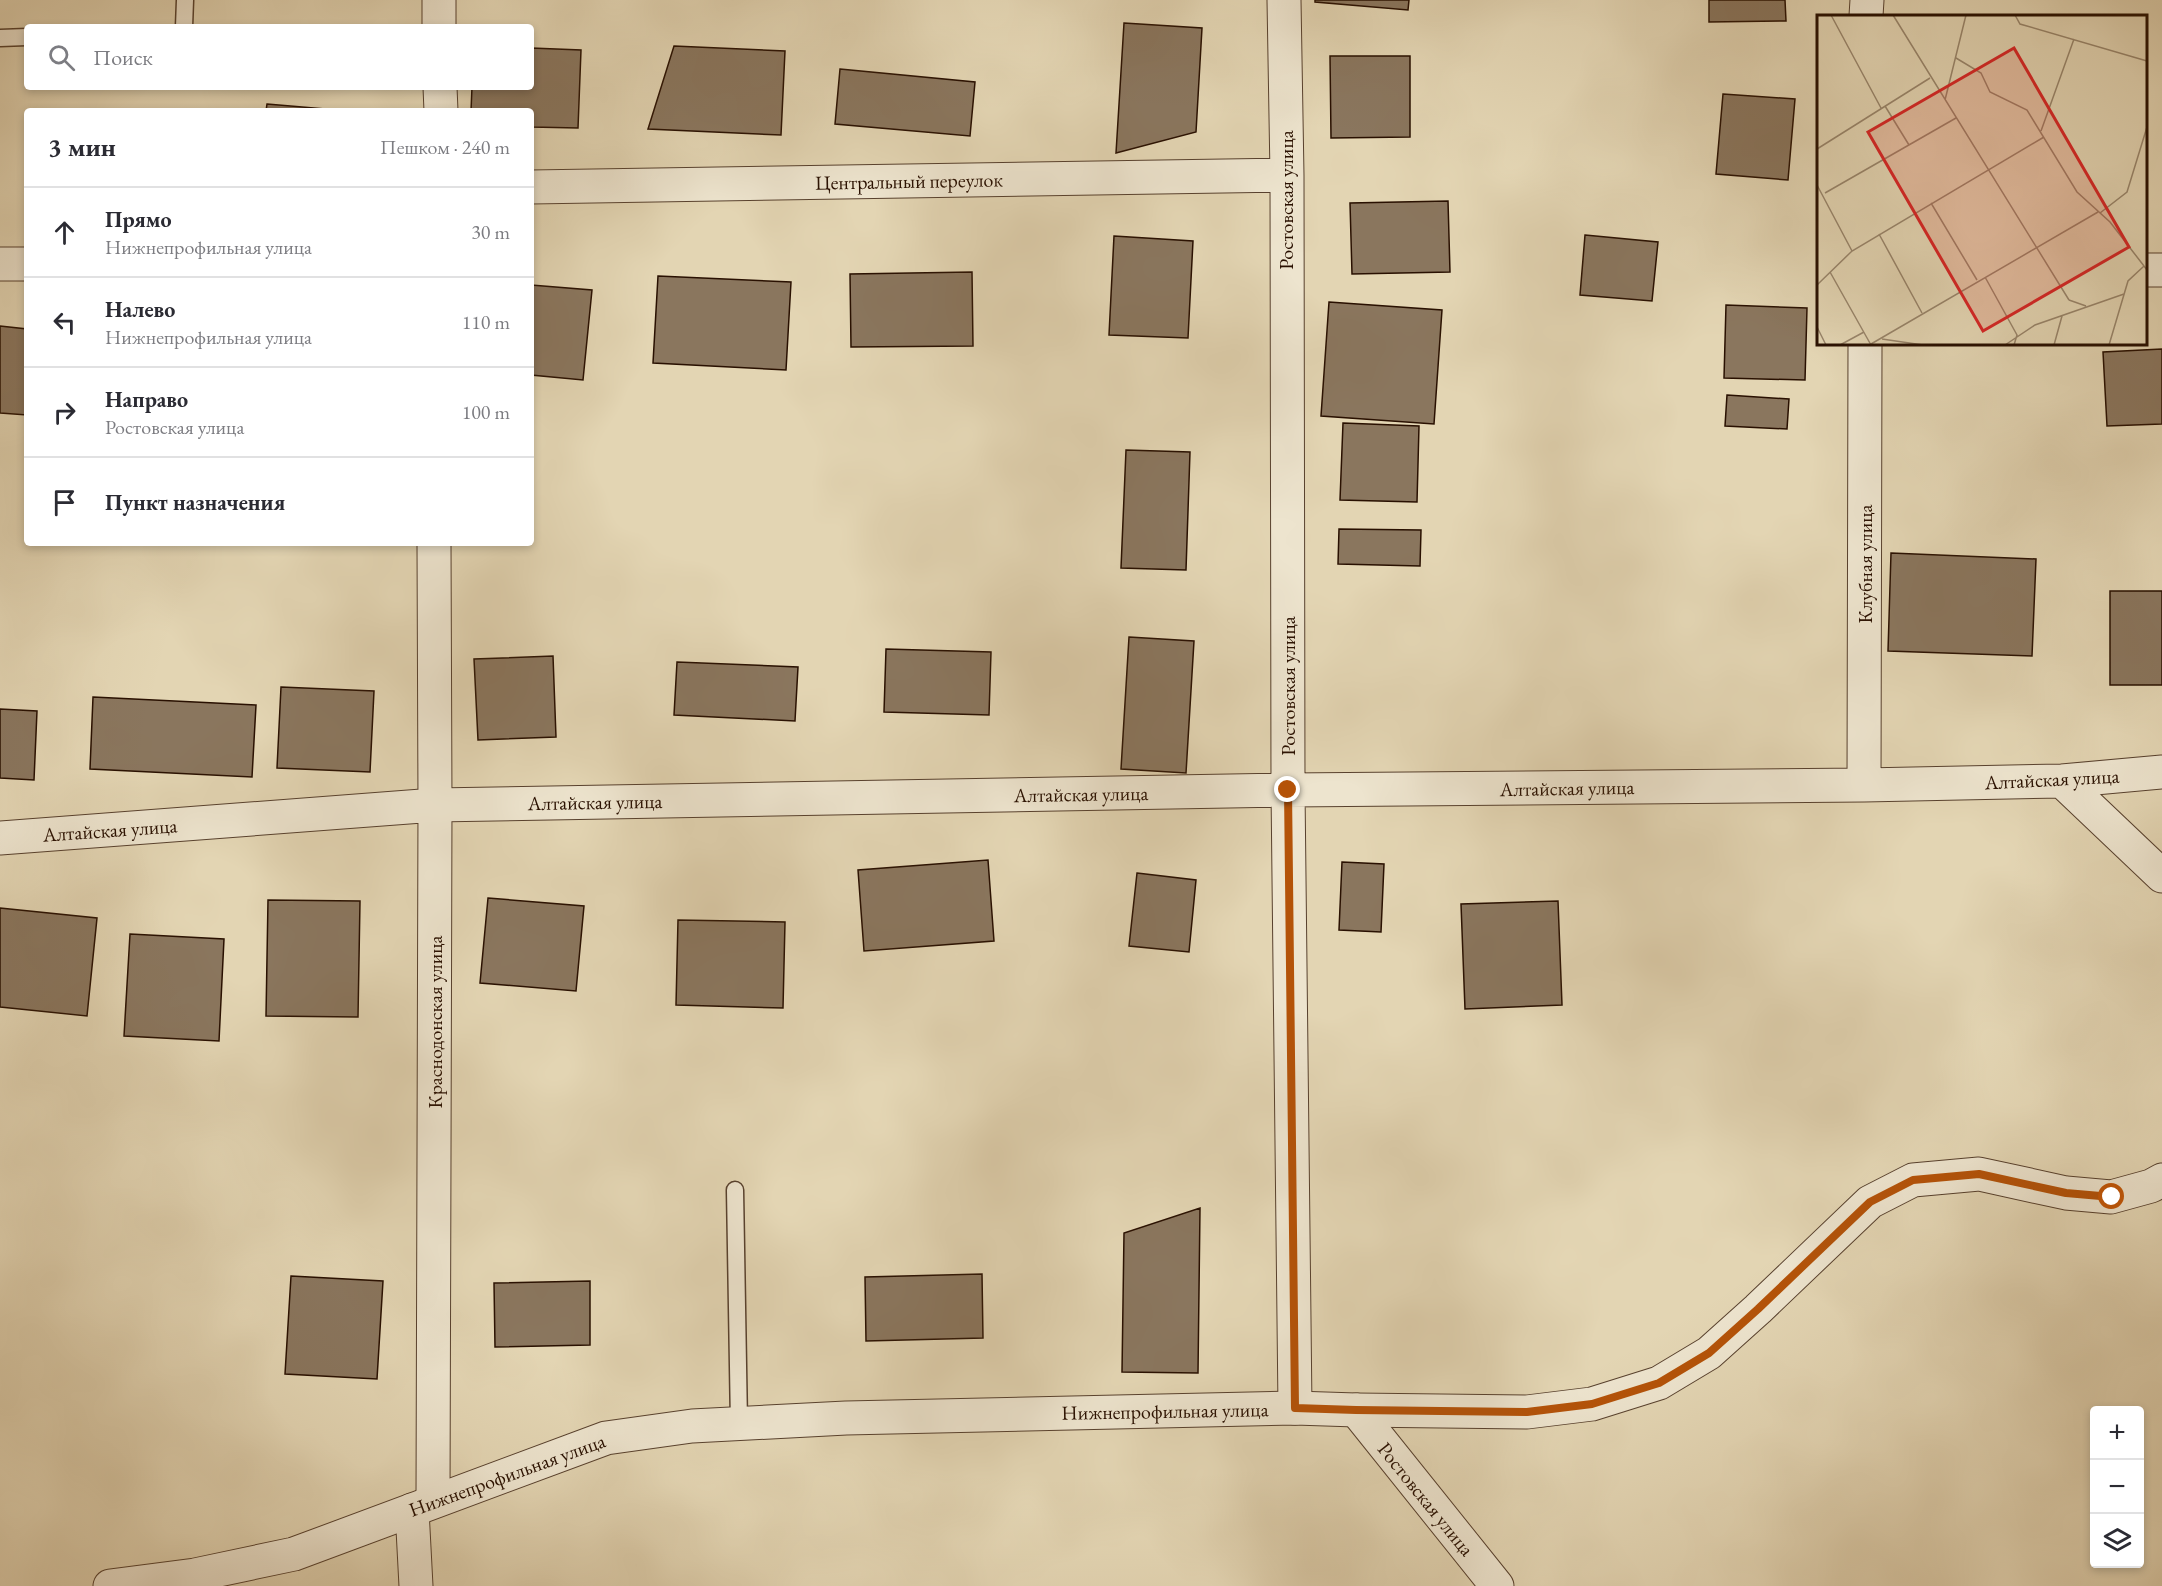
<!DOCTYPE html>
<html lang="ru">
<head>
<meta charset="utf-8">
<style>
  body { margin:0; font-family:"EB Garamond",serif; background:#f7f7f7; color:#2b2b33 }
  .controls { position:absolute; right:18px; bottom:18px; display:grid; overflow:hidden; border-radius:6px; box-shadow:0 3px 9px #0003 }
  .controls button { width:54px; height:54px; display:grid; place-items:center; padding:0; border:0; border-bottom:2px solid #e1e1e2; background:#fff; color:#2b2b33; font:30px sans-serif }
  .stop { position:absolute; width:18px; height:18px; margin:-14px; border:4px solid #b45309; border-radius:50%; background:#fff }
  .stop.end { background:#b45309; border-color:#fff; box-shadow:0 2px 6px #0008 }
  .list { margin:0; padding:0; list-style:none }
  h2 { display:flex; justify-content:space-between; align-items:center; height:78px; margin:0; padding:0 24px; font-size:26px }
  h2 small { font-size:20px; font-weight:400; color:#7c7c81 }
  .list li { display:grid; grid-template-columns:39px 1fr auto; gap:18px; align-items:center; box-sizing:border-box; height:90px; padding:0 24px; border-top:2px solid #e1e1e2 }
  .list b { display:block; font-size:22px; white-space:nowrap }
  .list p { margin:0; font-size:20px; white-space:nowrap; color:#7c7c81 }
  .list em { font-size:20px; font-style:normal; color:#7c7c81 }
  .icon { flex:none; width:33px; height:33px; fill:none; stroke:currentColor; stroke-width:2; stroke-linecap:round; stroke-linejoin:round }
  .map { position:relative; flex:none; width:2162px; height:1586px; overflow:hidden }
  .search { position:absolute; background:#fff; box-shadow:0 3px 9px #0003; left:24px; top:24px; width:510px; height:66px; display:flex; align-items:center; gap:15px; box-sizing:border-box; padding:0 21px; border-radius:6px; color:#7c7c81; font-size:22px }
  .panel { position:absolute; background:#fff; box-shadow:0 3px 9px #0003; left:24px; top:108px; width:510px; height:438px; border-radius:6px }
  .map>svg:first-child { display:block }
  .building { fill:#8a765e; stroke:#291001; stroke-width:1.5 }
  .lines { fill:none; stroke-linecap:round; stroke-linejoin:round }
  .service-casing { stroke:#58412e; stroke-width:19 }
  .minor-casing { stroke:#58412e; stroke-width:35 }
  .tertiary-casing { stroke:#58412e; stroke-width:35 }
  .service { stroke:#ede4ce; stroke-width:16 }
  .minor { stroke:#ede4ce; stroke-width:33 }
  .tertiary { stroke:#ede4ce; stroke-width:33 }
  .route { stroke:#b45309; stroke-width:8 }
  .labels { text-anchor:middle; stroke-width:5; stroke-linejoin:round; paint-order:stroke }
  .street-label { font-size:20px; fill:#291001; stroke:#ede4ce }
  .inset-road { fill:none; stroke:#99866c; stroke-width:1.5 }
  .view { fill:#d62828; fill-opacity:0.15; stroke:#d62828; stroke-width:3 }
  .inset-edge { fill:none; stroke:#291001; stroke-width:3 }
</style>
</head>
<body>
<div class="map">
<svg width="2162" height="1586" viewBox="0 0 2162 1586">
  <rect width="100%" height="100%" fill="#e3d5b3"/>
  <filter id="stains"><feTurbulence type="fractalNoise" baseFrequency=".00333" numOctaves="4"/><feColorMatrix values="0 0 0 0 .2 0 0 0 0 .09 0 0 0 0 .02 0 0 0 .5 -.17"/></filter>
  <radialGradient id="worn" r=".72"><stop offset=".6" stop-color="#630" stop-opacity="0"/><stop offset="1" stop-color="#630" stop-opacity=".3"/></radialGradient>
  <path class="building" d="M1315 0H1409L1408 10 1315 2Z
    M1709 0H1785L1786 21 1709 22Z
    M1124 23 1202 28 1196 132 1116 153Z
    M674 46 785 51 781 135 648 129Z
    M531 48 581 50 578 128 531 127V111H471L472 87H531Z
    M1330 56H1410V137L1331 138Z
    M840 69 975 82 970 136 835 124Z
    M1723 94 1795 99 1788 180 1716 174Z
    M267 104 349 111H266Z
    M1448 201 1450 272 1352 274 1350 203Z
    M1585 235 1658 242 1652 301 1580 295Z
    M1114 236 1193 241 1188 338 1109 335Z
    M972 272 973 346 851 347 850 274Z
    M658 276 791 282 786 370 653 363Z
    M531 285 592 290 583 380 531 375Z
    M1329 302 1442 310 1434 424 1321 416Z
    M1726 305 1807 308 1805 380 1724 378Z
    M0 326 27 329V415L0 413Z
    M2162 349V424L2107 426 2103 352Z
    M1727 395 1789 399 1787 429 1725 426Z
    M1343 423 1419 426 1417 502 1340 500Z
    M1126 450 1190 452 1186 570 1121 568Z
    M1339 529 1421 530 1420 566 1338 564Z
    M1891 553 2036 559 2032 656 1888 651Z
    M2110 591H2162V685H2110Z
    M1129 637 1194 641 1186 773 1121 769Z
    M886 649 991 652 989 715 884 712Z
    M553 656 556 737 478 740 474 659Z
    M677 662 798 667 795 721 674 715Z
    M281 687 374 691 370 772 277 768Z
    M93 697 256 705 252 777 90 769Z
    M0 709 37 711 34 780 0 778Z
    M988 860 994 941 864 951 858 870Z
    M1342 862 1384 864 1381 932 1339 930Z
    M1137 873 1196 880 1189 952 1129 946Z
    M488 898 584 906 576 991 480 983Z
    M268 900 360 901 358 1017 266 1016Z
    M1558 901 1562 1005 1465 1009 1461 904Z
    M0 908 97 918 87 1016 0 1007Z
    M678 920 785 922 783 1008 676 1005Z
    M130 934 224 939 219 1041 124 1036Z
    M1200 1208 1198 1373 1122 1372 1124 1233Z
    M982 1274 983 1338 866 1341 865 1277Z
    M291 1276 383 1281 377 1379 285 1374Z
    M590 1281V1345L495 1347 494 1283Z"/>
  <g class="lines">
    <defs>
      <path id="service" d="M184 27 185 0
        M0 38 27 37
        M735 1190 739 1424"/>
      <path id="minor" d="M439 0V27
        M1284 0 1287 175 1288 790 1295 1408
        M1866 16 1867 0
        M440 87 441 111
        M531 187 1287 175
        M0 264H27
        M2146 270H2162
        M2062 781 2162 876
        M1864 785 1865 344
        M0 838 435 805 1288 790 1864 785 2062 781 2162 772
        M1356 1410 1497 1586
        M433 1501 435 805 434 543
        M412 1510 416 1586"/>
      <path id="tertiary" d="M110 1586 195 1575 294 1554 606 1438 692 1426 846 1418 1295 1408 1356 1410 1527 1412 1592 1404 1659 1383 1709 1353 1758 1309 1870 1202 1913 1180 1979 1174 2066 1193 2111 1197 2151 1186 2162 1180"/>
    </defs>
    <use href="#service" class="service-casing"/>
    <use href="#minor" class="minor-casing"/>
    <use href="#tertiary" class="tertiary-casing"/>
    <use href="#service" class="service"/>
    <use href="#minor" class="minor"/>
    <use href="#tertiary" class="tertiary"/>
  </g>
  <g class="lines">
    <path class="route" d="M1288 790 1295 1408 1356 1410 1527 1412 1592 1404 1659 1383 1709 1353 1758 1309 1870 1202 1913 1180 1979 1174 2066 1193 2112 1197"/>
  </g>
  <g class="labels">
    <g class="street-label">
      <text transform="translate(909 181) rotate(-1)" y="7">Центральный переулок</text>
      <text transform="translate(1286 200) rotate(-90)" y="7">Ростовская улица</text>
      <text transform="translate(1865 564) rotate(-90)" y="7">Клубная улица</text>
      <text transform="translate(1288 686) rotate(-90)" y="7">Ростовская улица</text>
      <text transform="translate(2052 779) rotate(-3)" y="7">Алтайская улица</text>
      <text transform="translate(1567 788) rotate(-1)" y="7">Алтайская улица</text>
      <text transform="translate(1081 794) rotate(-1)" y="7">Алтайская улица</text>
      <text transform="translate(595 802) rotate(-1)" y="7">Алтайская улица</text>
      <text transform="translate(110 830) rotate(-4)" y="7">Алтайская улица</text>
      <text transform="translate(435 1022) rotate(-90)" y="7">Краснодонская улица</text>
      <text transform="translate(1165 1411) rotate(-1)" y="7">Нижнепрофильная улица</text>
      <text transform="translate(507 1475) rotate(-20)" y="7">Нижнепрофильная улица</text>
      <text transform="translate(1426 1499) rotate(51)" y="7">Ростовская улица</text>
    </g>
  </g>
  <g transform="translate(1817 15)">
    <rect width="330" height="330" fill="#e3d5b3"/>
    <path class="inset-road" d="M14 0 64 93M76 0 252 285M198 0 203 9 330 46M139 43 164 58 173 77 210 95 260 177 293 207 327 251M128 85 149 0M68 91 92 130M224 116 257 24M0 134 113 63M0 170 35 236M8 178 139 103M114 188 160 265M283 198 310 177 330 112M62 219 105 298M13 257 54 330M168 262 200 320 197 330M0 270 35 236 227 122M252 285 269 291M0 312 9 330M65 324 106 330M54 329 281 197M23 330 47 317M188 330 218 310 307 279M237 330 245 301M292 330 311 266 327 251 330 255"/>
    <path class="view" d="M197 33 312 232 166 316 51 117Z"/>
    <rect width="330" height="330" class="inset-edge"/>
  </g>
  <rect width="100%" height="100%" filter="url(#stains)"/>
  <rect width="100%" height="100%" fill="url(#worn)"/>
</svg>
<div class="controls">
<button>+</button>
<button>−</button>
<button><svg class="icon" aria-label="layers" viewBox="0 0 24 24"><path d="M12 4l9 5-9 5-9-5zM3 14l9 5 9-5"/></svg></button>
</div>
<div class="stop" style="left:2112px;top:1197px"></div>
<div class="stop end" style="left:1288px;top:790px"></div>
<div class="search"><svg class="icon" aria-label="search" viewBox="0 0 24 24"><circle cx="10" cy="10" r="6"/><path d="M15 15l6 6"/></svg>Поиск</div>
<section class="panel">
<h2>3 мин<small>Пешком · 240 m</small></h2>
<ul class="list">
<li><svg class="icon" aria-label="ahead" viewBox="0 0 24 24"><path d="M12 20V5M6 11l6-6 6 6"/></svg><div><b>Прямо</b><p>Нижнепрофильная улица</p></div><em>30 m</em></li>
<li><svg class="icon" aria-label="left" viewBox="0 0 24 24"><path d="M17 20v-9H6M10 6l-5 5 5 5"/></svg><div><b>Налево</b><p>Нижнепрофильная улица</p></div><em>110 m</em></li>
<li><svg class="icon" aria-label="right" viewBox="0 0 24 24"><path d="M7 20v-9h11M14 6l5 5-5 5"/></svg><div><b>Направо</b><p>Ростовская улица</p></div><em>100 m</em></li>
<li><svg class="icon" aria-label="arrive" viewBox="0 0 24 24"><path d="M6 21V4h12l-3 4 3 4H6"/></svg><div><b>Пункт назначения</b></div></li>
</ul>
</section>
</div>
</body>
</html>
